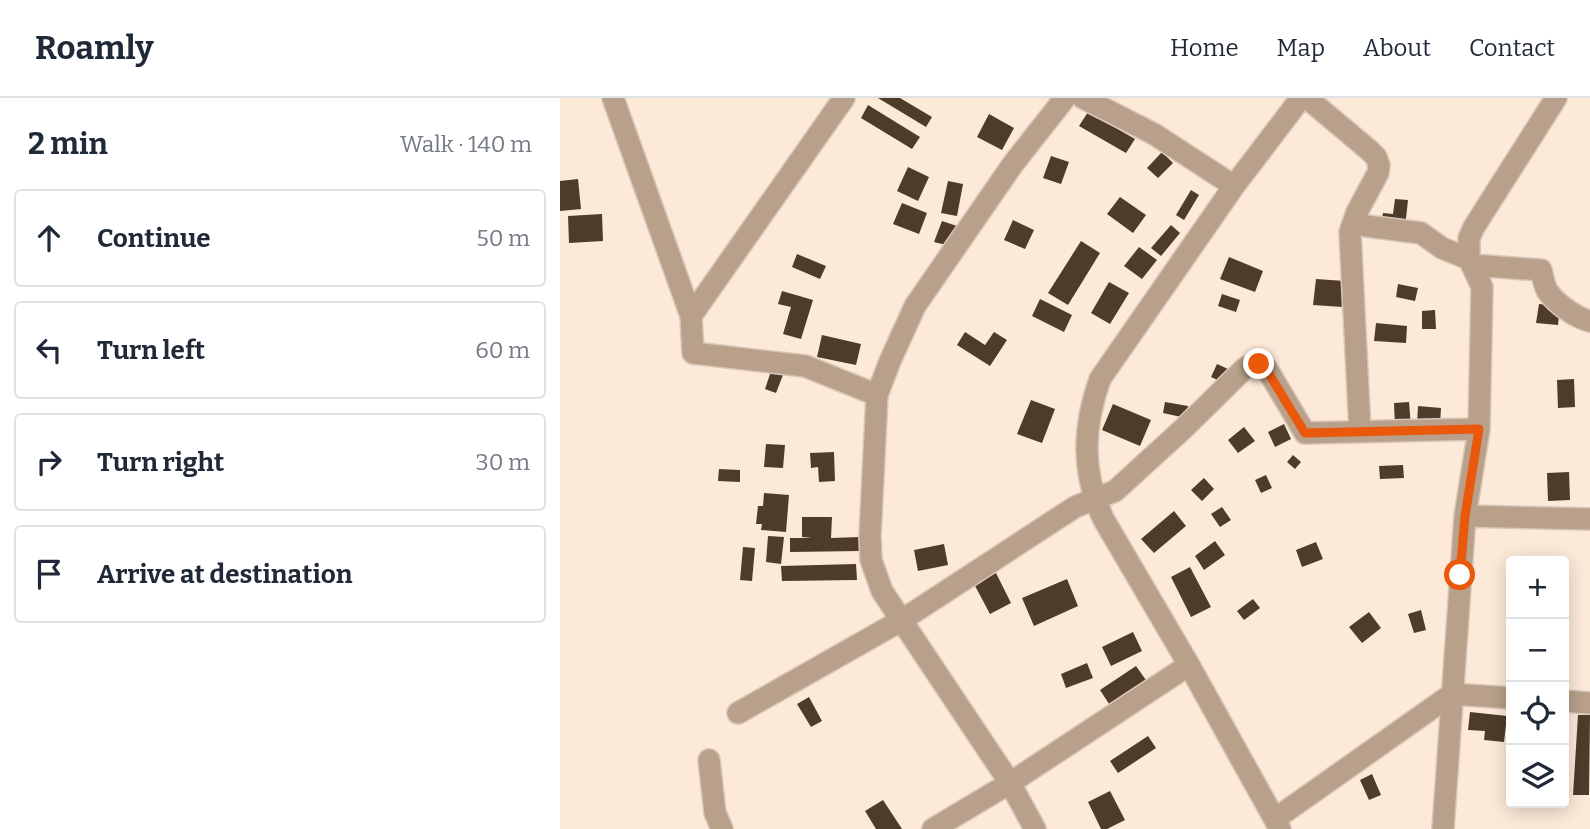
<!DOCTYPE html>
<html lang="en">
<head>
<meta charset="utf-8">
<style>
  body { margin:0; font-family:Bitter,serif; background:#f6f6f7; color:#1f2937 }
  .controls { position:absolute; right:21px; bottom:21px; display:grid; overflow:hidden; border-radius:7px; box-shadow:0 4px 18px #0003 }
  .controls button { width:63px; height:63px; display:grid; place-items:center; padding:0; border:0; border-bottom:2px solid #e0e1e3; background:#fff; color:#1f2937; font:35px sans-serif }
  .stop { position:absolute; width:21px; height:21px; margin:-16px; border:5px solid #ea580c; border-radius:50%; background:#fff }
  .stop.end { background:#ea580c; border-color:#fff; box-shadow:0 2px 7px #0008 }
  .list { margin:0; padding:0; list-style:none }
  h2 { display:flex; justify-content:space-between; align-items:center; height:91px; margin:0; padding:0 28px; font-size:30px }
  h2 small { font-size:23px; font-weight:400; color:#747a83 }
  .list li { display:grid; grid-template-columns:46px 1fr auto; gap:21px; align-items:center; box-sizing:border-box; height:98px; margin:0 14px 14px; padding:0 14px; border:2px solid #e0e1e3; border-radius:7px }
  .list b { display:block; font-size:26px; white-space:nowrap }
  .list em { font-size:23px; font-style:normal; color:#747a83 }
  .icon { flex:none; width:38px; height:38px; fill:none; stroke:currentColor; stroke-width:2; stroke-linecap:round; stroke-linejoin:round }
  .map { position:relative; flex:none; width:1030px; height:731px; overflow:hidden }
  header { display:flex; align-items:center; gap:42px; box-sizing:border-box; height:98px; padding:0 35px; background:#fff; border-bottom:2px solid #e0e1e3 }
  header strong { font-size:33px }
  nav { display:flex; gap:38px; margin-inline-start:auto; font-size:24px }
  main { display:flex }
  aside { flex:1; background:#fff }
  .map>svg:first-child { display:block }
  .building { fill:#4e3b29 }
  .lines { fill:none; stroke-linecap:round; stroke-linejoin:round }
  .minor-casing { stroke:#d8c7b8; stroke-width:24 }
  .minor { stroke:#b8a08a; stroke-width:21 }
  .route { stroke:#ea580c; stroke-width:9 }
</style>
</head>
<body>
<header>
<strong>Roamly</strong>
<nav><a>Home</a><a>Map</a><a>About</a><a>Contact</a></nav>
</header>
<main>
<aside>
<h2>2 min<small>Walk · 140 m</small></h2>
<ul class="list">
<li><svg class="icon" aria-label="ahead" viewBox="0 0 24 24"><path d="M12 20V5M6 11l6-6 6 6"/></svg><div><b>Continue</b></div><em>50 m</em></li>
<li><svg class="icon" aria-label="left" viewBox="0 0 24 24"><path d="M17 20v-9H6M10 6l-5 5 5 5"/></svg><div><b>Turn left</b></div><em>60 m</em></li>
<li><svg class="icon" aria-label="right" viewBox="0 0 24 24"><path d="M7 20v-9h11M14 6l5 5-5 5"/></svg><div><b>Turn right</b></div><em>30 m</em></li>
<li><svg class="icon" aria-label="arrive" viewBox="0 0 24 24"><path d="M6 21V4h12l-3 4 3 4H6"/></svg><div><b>Arrive at destination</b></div></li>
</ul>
</aside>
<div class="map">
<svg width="1030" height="731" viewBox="0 0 1030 731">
  <rect width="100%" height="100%" fill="#fce9d8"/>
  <path class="building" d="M318 0H340L372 19 366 29Z
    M308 7 360 39 352 51 301 20Z
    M528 14 575 41 566 55 519 28Z
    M429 16 454 30 442 52 417 39Z
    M602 54 613 65 598 80 587 70Z
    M491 58 509 64 501 86 483 80Z
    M348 69 369 79 358 103 337 93Z
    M18 81 21 111 0 113V83Z
    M388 83 403 86 397 118 381 115Z
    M631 92 639 97 624 122 616 117Z
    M560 99 586 117 573 135 547 116Z
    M835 101 848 102 845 130 821 127 823 115 833 116Z
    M342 105 367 115 359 136 333 126Z
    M42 116 43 143 9 145 8 118Z
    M453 122 474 132 465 151 444 142Z
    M382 123 397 128 390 148 374 144Z
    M611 127 620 135 601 158 591 150Z
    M521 143 540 155 508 207 488 195Z
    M579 149 597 162 582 181 564 168Z
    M237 156 266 168 260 181 232 169Z
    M669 159 703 173 695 194 660 181Z
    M756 181 785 183 783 209 753 207Z
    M549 184 569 195 550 226 531 215Z
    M838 186 858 190 855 203 836 199Z
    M222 193 253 202 241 241 223 236 231 209 218 206Z
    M662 196 680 202 676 214 658 208Z
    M480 201 512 217 504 234 472 218Z
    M979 206 1000 208 998 227 976 225Z
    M875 212 876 231H862V213Z
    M816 225 847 228 846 245 814 243Z
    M405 234 425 247 434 234 447 242 430 268 397 247Z
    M262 237 301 246 296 267 257 259Z
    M657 266 668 271 662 284 651 279Z
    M211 273 223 277 216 295 205 291Z
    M1014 281 1015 309 998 310 997 282Z
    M471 302 495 311 482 345 457 336Z
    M605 304 628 308 626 320 603 315Z
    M849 304 851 329 835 330 834 305Z
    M553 306 591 322 580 348 542 332Z
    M858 308 881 310 880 327 857 325Z
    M724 326 731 341 715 349 708 334Z
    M684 329 695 343 678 355 668 342Z
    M206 346 225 347 223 370 204 369Z
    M274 354 275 383 259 384 258 369 251 370 250 355Z
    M733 357 741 364 735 371 727 364Z
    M843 367 844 380 820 381 819 368Z
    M159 371 180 372V384L158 383Z
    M1009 374 1010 402 988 403 987 375Z
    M706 377 712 390 701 395 695 382Z
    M644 380 654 391 642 403 631 392Z
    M204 395 229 397 226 434 201 432 202 426H196L198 408H203Z
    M662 409 671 422 660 429 651 416Z
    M614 413 626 428 594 455 581 441Z
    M242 419H272L271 440 300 439V453L230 454V440H252L242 439Z
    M208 438 224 439 221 466 206 464Z
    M655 443 665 457 644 472 635 458Z
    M756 444 763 461 742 469 736 452Z
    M384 446 388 467 358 473 354 452Z
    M183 449 195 450 192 483 180 482Z
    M296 466 297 482 222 483 221 468Z
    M630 469 651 509 631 519 611 479Z
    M436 475 451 505 430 516 414 486Z
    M507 481 518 508 474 528 462 500Z
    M693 501 700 510 684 522 677 513Z
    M861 512 866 532 854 535 848 516Z
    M809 514 821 530 802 545 789 529Z
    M573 534 582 553 551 568 542 549Z
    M527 565 533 580 506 590 501 576Z
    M576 568 588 585 551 609 540 592Z
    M249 599 262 623 251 629 237 606Z
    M910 614 947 618 944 644 924 642 925 633 908 632Z
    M1018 617H1030L1029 697H1013Z
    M588 638 596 650 558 675 550 663Z
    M812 676 821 697 809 702 800 682Z
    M550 693 565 722 547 731H541L528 704Z
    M323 702 342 731H316L305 713Z"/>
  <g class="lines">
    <defs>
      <path id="minor" d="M53 0 131 218
        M284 0 131 218 133 255 245 268 317 297
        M523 0 594 36 674 88
        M747 0 809 52 816 59 819 67 818 75 797 114 790 134 800 333
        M806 128 861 135 882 150 909 161
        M912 167 981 172C983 179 984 188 988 194 997 206 1016 220 1030 223
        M905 418 1030 421
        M1004 603 1030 605
        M178 615 342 522 515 409 555 393 623 331 684 271C693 265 697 265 707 271L745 335 919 331
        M149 662 155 715 162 731
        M715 721 892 596 951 600
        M373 731 450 685 629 567
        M475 731 450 685 322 493 311 462 310 438 317 297 330 263 355 208 453 66 505 0
        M720 731 629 567 544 422C521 375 523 329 540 281L674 88 741 0
        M883 731 905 418 919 331 922 189 909 161V140L914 129 996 0"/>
    </defs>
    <use href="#minor" class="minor-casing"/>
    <use href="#minor" class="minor"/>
  </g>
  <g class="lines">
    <path class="route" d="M699 266 706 271 745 335 919 331 905 418 900 477"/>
  </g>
</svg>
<div class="controls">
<button>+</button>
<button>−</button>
<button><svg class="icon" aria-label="locate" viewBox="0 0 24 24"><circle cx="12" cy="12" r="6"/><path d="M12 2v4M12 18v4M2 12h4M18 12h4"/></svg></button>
<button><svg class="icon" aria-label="layers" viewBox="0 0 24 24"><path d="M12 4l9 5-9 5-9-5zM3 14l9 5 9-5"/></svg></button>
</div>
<div class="stop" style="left:900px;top:477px"></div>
<div class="stop end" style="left:699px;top:266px"></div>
</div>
</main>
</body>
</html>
